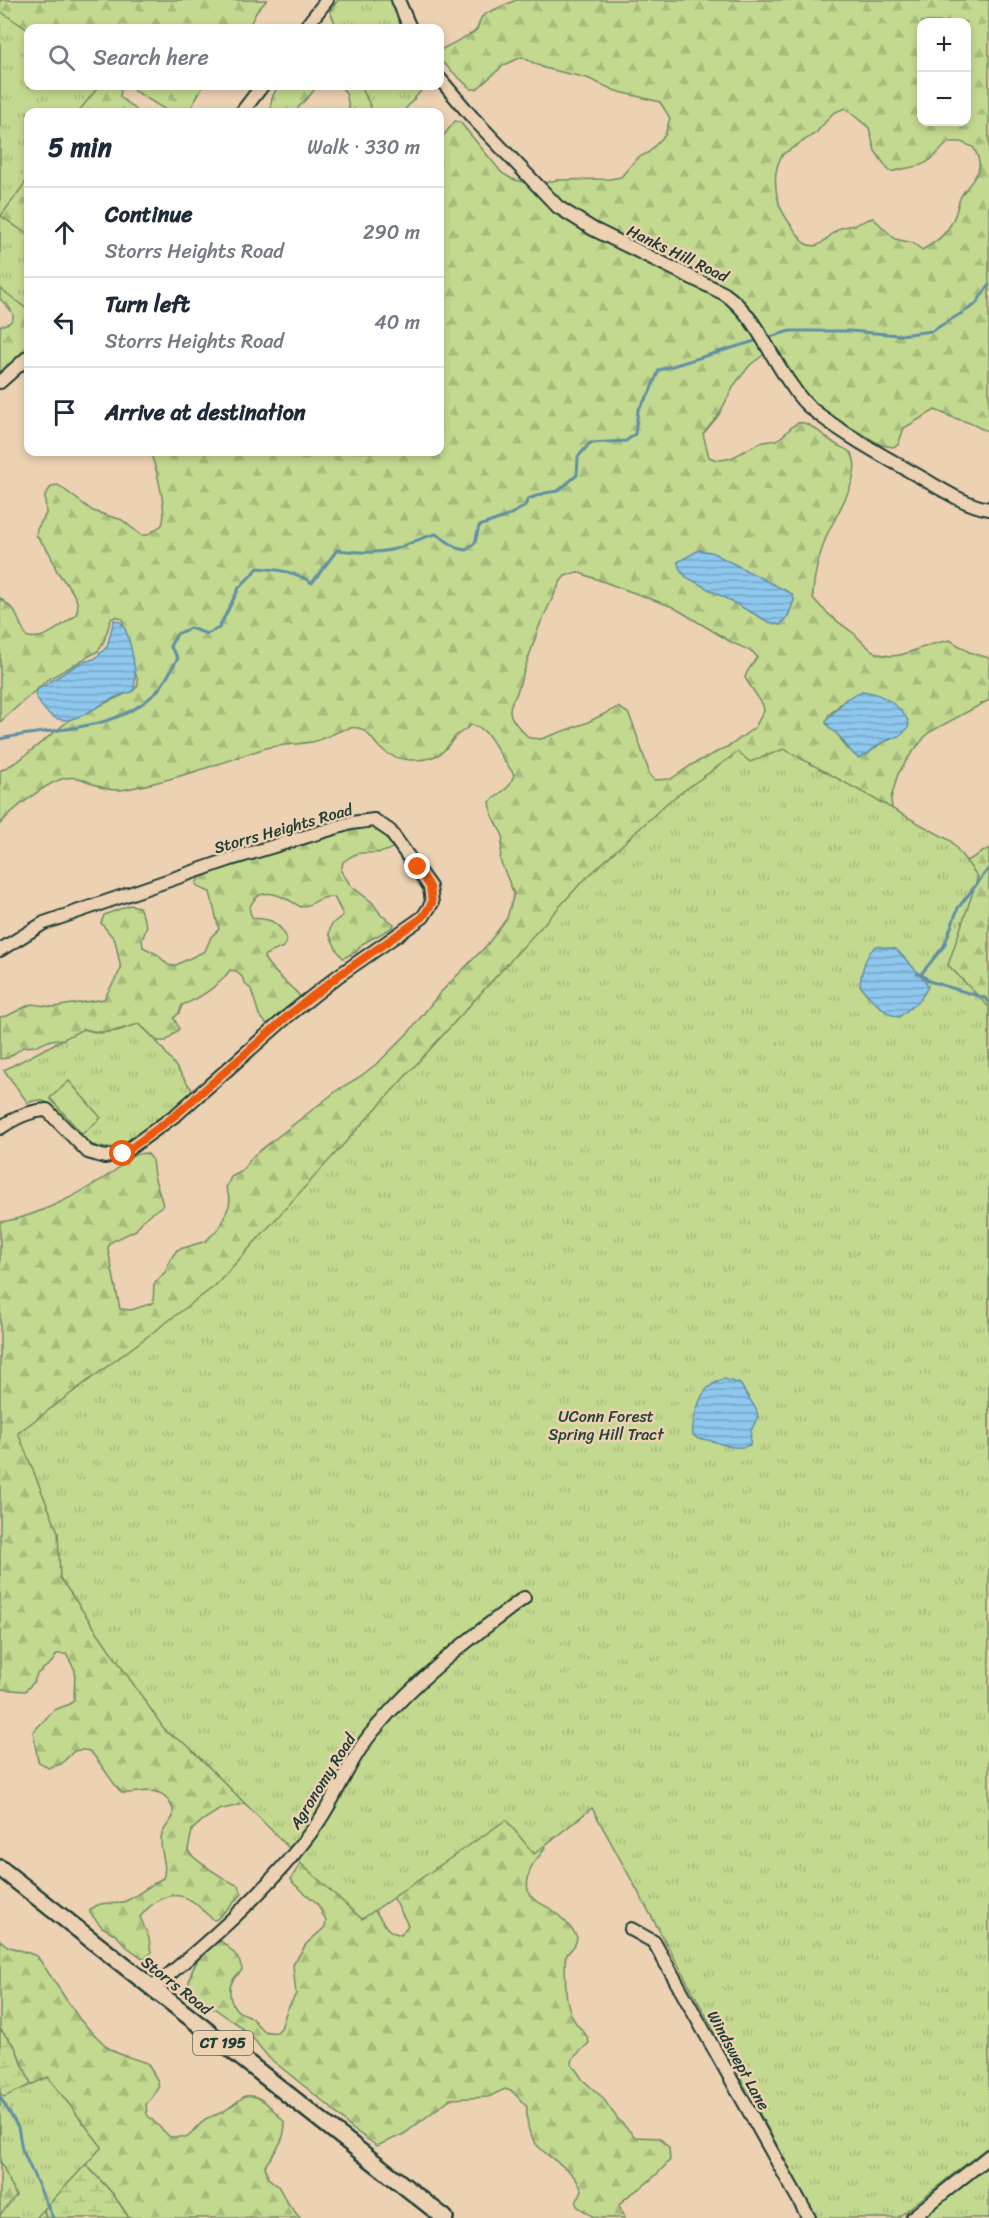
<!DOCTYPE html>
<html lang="en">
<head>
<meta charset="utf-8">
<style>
  body { margin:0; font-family:Sriracha,sans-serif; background:#f2f2f3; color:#1f2937 }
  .controls { position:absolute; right:18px; top:18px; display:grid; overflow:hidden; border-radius:12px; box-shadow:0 3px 9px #0003 }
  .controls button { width:54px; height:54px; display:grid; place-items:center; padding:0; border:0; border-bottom:2px solid #e0e1e3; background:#fff; color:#1f2937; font:30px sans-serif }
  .stop { position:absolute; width:18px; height:18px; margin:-14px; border:4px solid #ea580c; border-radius:50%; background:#fff }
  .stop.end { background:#ea580c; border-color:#fff; box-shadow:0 2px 6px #0008 }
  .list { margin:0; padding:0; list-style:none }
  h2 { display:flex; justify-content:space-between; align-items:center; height:78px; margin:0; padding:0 24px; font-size:26px }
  h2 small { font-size:20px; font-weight:400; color:#747a83 }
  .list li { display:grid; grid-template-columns:39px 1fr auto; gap:18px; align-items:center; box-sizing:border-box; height:90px; padding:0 24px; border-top:2px solid #e0e1e3 }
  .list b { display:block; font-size:22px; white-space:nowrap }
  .list p { margin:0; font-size:20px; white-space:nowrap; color:#747a83 }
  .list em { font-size:20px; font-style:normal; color:#747a83 }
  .icon { flex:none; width:33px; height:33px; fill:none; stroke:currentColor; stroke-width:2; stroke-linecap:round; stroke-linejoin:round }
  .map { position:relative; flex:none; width:989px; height:2218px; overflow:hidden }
  .search { position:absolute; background:#fff; box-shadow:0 3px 9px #0003; left:24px; top:24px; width:420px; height:66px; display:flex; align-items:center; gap:15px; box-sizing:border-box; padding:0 21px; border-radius:12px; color:#747a83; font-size:22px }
  .panel { position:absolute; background:#fff; box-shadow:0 3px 9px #0003; left:24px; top:108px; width:420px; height:348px; border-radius:12px }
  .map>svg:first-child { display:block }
  .forest { fill:url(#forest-firs); stroke:#718b62; stroke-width:1.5; fill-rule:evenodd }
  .wetland { fill:url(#wetland-marsh); stroke:#718b62; stroke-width:1.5 }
  .park { fill:url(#park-tufts); stroke:#718b62; stroke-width:1.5 }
  .pitch { fill:#c3d98f; stroke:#718b62; stroke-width:1.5 }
  .water { fill:url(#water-rules); stroke:#6290a4; stroke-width:1.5 }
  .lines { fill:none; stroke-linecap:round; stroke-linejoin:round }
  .stream { stroke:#6290a4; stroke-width:3 }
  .minor-casing { stroke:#1f3d34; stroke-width:16 }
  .major-casing { stroke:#1f3d34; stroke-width:20 }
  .minor { stroke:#ecd1b3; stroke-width:12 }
  .major { stroke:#ecd1b3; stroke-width:15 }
  .route { stroke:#ea580c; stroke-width:8 }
  .labels { text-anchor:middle; stroke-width:5; stroke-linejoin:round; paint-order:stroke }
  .shield { fill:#ecd1b3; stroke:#5c695a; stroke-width:1.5 }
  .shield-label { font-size:15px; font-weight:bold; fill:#1f3d34 }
  .street-label { font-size:16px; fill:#1f3d34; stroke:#ecd1b3 }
  .park-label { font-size:16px; fill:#274539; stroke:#ecd1b3 }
</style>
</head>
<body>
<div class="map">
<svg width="989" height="2218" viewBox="0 0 989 2218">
  <defs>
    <pattern id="forest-firs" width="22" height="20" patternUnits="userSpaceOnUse" patternTransform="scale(1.5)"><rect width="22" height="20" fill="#c3d98f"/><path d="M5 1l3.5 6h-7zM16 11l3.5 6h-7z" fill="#a7bb7c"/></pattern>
    <pattern id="wetland-marsh" width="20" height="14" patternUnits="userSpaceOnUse" patternTransform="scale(1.5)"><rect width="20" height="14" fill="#c3d98f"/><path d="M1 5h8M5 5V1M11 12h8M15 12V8" fill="none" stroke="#a7bb7c"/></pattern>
    <pattern id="park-tufts" width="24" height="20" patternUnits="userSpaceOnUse" patternTransform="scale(1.5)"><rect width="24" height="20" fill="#c3d98f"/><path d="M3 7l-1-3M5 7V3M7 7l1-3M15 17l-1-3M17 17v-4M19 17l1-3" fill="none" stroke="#a7bb7c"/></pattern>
    <pattern id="water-rules" width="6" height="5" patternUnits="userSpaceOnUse" patternTransform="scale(1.5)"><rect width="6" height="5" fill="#8fc8ee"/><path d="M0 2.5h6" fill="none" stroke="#74a4c2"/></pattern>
  </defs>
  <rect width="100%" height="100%" fill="#ecd1b3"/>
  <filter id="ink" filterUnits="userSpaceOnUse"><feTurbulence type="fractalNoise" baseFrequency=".0167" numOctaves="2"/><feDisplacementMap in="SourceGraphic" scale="12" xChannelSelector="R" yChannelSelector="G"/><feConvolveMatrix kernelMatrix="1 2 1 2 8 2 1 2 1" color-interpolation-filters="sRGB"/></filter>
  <g filter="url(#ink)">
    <path class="forest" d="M0 0H267L257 11 248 28H28V86H203L192 106 195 112H169L130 88 123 87 121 89 120 97 139 112H28V351L0 376V326C23 321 11 309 0 299Z
      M516 0H989V431C980 430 975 424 967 422 953 418 948 416 935 410L904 428 898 445 893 447 881 445 821 410 809 397 803 394 786 371 780 354 775 351H769L750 365 735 384 718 416 703 434 709 457C727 467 744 449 760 443 765 441 772 442 778 439 787 435 793 420 804 423 817 427 827 440 839 446 843 448 848 450 851 453 865 473 835 516 827 535 820 553 813 578 813 598 825 613 837 621 852 632 861 639 867 649 877 653 895 661 910 651 927 646 934 643 942 642 950 640L969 652 989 658V700L928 733 908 758 898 774 891 798 892 810 958 860H969L989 848V1482L297 1207 196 1304 534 1839 545 1847C542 1855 533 1861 530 1870 521 1902 536 1898 555 1912 563 1919 572 1928 577 1937 576 1947 571 1948 566 1956 564 1960 566 1987 566 1993 567 2001 570 2013 574 2020 579 2029 588 2033 589 2043L573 2058 572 2064 583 2080 602 2097 617 2118 635 2137 660 2138 669 2148 670 2160C662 2170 652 2179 642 2187 633 2193 626 2196 619 2205L625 2218H598L592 2216 577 2206 576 2203 582 2190C567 2154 523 2160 527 2107L513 2092 505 2089 488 2097 450 2099 404 2134 377 2146 350 2127 329 2106 268 2057 252 2037 237 2024 212 2007 201 2002 189 1988C188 1971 203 1946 221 1941 231 1949 240 1957 242 1970 239 1974 235 1976 233 1980 227 1990 230 2004 238 2011 241 2014 246 2013 250 2017 261 2025 258 2034 277 2032L281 2028 287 2010 296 1994 293 1965 306 1944 325 1927 326 1921 317 1903 294 1884 291 1879 303 1859 366 1898 387 1928 392 1932 401 1935 408 1925 391 1893 248 1799 243 1804 219 1810 203 1820 192 1830 188 1850C191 1859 229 1882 239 1886L242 1894 217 1919 214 1920C207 1915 203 1910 196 1904 175 1887 155 1898 140 1917L149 1938 151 1953 144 1959 127 1947 116 1935 102 1927 90 1913V1910C106 1897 112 1908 126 1901 138 1895 150 1885 163 1878 169 1863 157 1848 162 1834 164 1828 170 1822 173 1817 174 1810 172 1806 168 1800 158 1785 137 1794 122 1793 112 1784 96 1754 89 1751 84 1749 79 1750 74 1751L61 1764 48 1768 38 1761 33 1732 54 1710 70 1704 74 1700 75 1670 66 1654H57L52 1662 37 1674 34 1682 25 1691 0 1689V1222C37 1217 82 1193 113 1172 124 1164 134 1150 148 1154L152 1159 154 1176 163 1205 143 1220 136 1230 109 1243 108 1249 120 1309 131 1310 153 1303 154 1284 166 1271 170 1260 177 1250 206 1241 219 1228 229 1206 230 1200 226 1188 231 1177 242 1171 253 1156 339 1089 361 1076 380 1061 409 1032 440 993 487 945 507 918 514 894 500 860 503 836 492 814 490 802 509 786 514 775C511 769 507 765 503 759 495 747 488 727 471 725 466 729 461 732 456 736 450 742 446 751 438 755 420 763 397 762 381 749 371 740 367 725 350 728 338 730 327 738 316 741 299 745 283 744 266 748 249 753 232 760 215 765 186 775 157 783 127 789 98 795 88 774 66 778 48 781 12 810 0 824V771L18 761 71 719 134 690 138 685V679L132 667 122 619 117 616 111 619 104 641 98 651 47 680 0 722V598L14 610 26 636C43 643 61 625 75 616 85 600 65 584 57 571 54 566 53 560 50 554 46 547 40 541 36 535L37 529 46 514 45 495 52 486 58 485 93 511 122 520 141 535H147L162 525C168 511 156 467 150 452H440V140L455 121 460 122 502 173 512 179 534 185 557 180 610 179 621 177 637 158 648 153 665 135 670 118 660 102 616 91 587 78 544 68 522 57 504 65 477 89H471L440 60V53L442 49 473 33 477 29 481 18 485 14ZM922 22H966V122H922ZM845 108 869 128 875 151 889 171C897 172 901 169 908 168 933 164 932 157 949 142H961L973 147C987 169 974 177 963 193 959 198 958 206 956 212 950 231 940 240 922 250L913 243 895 239 873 218C866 219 862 223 855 225 851 226 845 226 841 228 827 234 821 253 804 243 796 231 784 218 780 206 774 189 773 168 783 154L816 133 833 113ZM678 562H728L792 594 794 600 788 616 780 625 769 622 682 573ZM577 572 673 607 731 642 753 652 757 657 747 672 745 678 763 705 764 711 755 727 731 745 693 764 671 779 654 780 650 775 633 724 628 713 618 707 586 723 541 739 529 738C515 723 502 714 516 695L540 624 561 581 565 576ZM846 699 901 735 881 743 868 754 847 749 839 736 826 723 829 715Z
      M279 86H317C310 97 302 102 295 112H276L271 109C270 100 273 93 279 86Z
      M340 86H420L399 112H350L346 93Z
      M367 826 384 831 393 845 392 848C382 855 373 852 362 853 356 853 348 858 343 862L341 871 351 886 372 902 381 915 394 924 393 927 362 944 356 952 343 958C336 952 334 942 329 934L331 925 343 915 334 897C322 895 313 905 301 907 289 900 266 885 254 900 249 907 248 909 252 917 259 920 265 918 271 921 279 925 293 939 283 947 278 950 270 952 265 955L264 958C273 973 288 983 299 995V998L272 1023H266L259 1015 251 989 246 985 242 977 236 971 230 970C220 985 199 999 182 1005L179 1013 174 1018 179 1029 166 1041H154C135 1014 129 1032 102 1032 96 1033 90 1029 83 1029L68 1039 51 1040 37 1046 23 1047 8 1058 0 1059V1017L7 1016 31 1004 54 1007 104 999 121 969 115 940 101 923 104 915 130 905 139 907 147 926 142 940 143 947 157 954 168 965 174 966 205 951 211 937 219 929 210 892 200 888 196 884 199 878 245 859 351 827Z
      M0 1940 7 1946 37 1956 80 2020 107 2047 117 2053 147 2063C160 2085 165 2085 146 2104L147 2115 170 2137H188L205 2119 223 2112 245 2096C262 2093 275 2112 285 2123 285 2142 274 2152 265 2166L268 2178 278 2186 287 2202 300 2218H129L113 2194 48 2123 15 2048 0 2029Z
      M0 2120 39 2192 46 2218H0Z"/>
    <path class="wetland" d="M0 2029 15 2047 48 2123 113 2194 129 2218H46L39 2192 0 2120Z"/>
    <path class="park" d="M338 0H392L405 28H337L330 11Z
      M0 11 28 30V86H99L78 112H28V179L1 216 28 235V310L0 288Z
      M361 86H425L403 112H373Z
      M784 749 951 841 978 877 948 965 989 1007V2146L897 2218H817L592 1808 534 1854 506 1820 362 1919 298 1861 300 1859 186 1744 167 1733 60 1578 58 1532 18 1433 215 1286 580 884 668 802 738 752 750 762Z
      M138 1024C157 1036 179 1072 193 1091 172 1109 142 1142 115 1147 71 1157 60 1085 28 1103L4 1070 83 1029 99 1033 117 1031Z
      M48 2077 102 2147 36 2218H0V2215L16 2196 0 2160V2094L4 2097Z
      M989 2166V2218H923Z"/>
    <path class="pitch" d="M69 1081 101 1118 82 1134 50 1098Z"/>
    <path class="water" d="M699 550 711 552 792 594 794 600 788 616 780 625 769 622 686 577 679 568 678 562Z
      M114 620C118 621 119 620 122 624 130 634 139 679 133 691 128 694 122 694 116 697 84 712 58 741 35 695L38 689 80 663 94 659 107 647Z
      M862 691C880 692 902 706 909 723L908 728 901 735 881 743 867 754 859 758C849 753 846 743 839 736 833 730 828 729 826 721L846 699Z
      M876 946 896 949 924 979 928 987 920 1000 899 1017C887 1016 866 995 860 985 861 972 866 953 876 946Z
      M724 1379 740 1384 756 1409 758 1416 751 1431 750 1445C731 1453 716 1438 698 1439L693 1435C691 1426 699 1396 707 1389 711 1385 718 1381 724 1379Z"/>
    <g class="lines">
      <path class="stream" d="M770 337 790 331H850L900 335 932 331 975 305 989 285
        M0 739C53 727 118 733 158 690 166 681 172 668 178 658L170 646 177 634 190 628 207 634 219 628 239 588 258 568C278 570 295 571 312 583L337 550C357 552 375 554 395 549 409 545 421 537 436 534L457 548 466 550 475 543 479 526 505 517 524 507 528 499 545 493 558 491 577 475 578 457 590 443 626 441 635 434 638 410 649 394 659 370 755 341
        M917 974H921L944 946 958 908 989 868
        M921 974 929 981 985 998 989 1002
        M0 2097 18 2127 22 2149 53 2218"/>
      <defs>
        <path id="minor" d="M398 0 410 28
          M305 28 327 0
          M440 79 472 117 558 207 593 229 725 294C757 317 769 355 792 386 797 394 805 404 813 410 846 436 885 457 922 478 943 490 965 505 989 509
          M242 112 262 86
          M0 382 28 357
          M0 950 44 923 231 859 351 823 374 820 390 831 430 887 432 903 423 917 338 976 289 1015 177 1114 123 1153 105 1157 88 1152 47 1110C28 1111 15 1118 0 1128
          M631 1929 654 1942 809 2218
          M153 1988C212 1939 272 1887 317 1824 338 1794 350 1758 374 1730 416 1679 471 1637 524 1598
          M912 2218 989 2156"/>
        <path id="major" d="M0 1868 445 2218"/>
      </defs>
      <use href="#minor" class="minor-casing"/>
      <use href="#major" class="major-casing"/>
      <use href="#minor" class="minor"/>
      <use href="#major" class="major"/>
    </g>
  </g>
  <g class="lines" filter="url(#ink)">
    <path class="route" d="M123 1154 177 1114 289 1015 338 976 423 917 432 903 430 887 418 867"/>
  </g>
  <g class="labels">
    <rect class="shield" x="193" y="2031" width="60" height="24" rx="4.5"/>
    <g class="shield-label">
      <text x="223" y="2048">CT 195</text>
    </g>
    <g class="street-label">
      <text transform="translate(678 253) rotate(26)" y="6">Hanks Hill Road</text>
      <text transform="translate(283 828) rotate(-16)" y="6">Storrs Heights Road</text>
      <text transform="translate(322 1781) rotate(-58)" y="6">Agronomy Road</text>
      <text transform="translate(177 1985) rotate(38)" y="6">Storrs Road</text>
      <text transform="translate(739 2060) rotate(61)" y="6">Windswept Lane</text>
    </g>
    <g class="park-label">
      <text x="606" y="1422">UConn Forest<tspan x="606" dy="18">Spring Hill Tract</tspan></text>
    </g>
  </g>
</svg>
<div class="controls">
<button>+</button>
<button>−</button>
</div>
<div class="stop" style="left:123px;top:1154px"></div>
<div class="stop end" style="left:418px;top:867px"></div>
<div class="search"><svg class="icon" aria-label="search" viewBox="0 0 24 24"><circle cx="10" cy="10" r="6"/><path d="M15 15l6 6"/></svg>Search here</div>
<section class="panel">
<h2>5 min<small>Walk · 330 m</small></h2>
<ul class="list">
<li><svg class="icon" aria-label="ahead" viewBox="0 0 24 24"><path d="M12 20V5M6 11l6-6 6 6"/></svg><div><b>Continue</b><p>Storrs Heights Road</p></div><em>290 m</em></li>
<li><svg class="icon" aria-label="left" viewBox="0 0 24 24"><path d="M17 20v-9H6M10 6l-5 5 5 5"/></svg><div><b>Turn left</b><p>Storrs Heights Road</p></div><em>40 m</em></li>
<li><svg class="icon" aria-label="arrive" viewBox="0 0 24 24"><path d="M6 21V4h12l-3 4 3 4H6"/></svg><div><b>Arrive at destination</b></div></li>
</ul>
</section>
</div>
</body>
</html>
